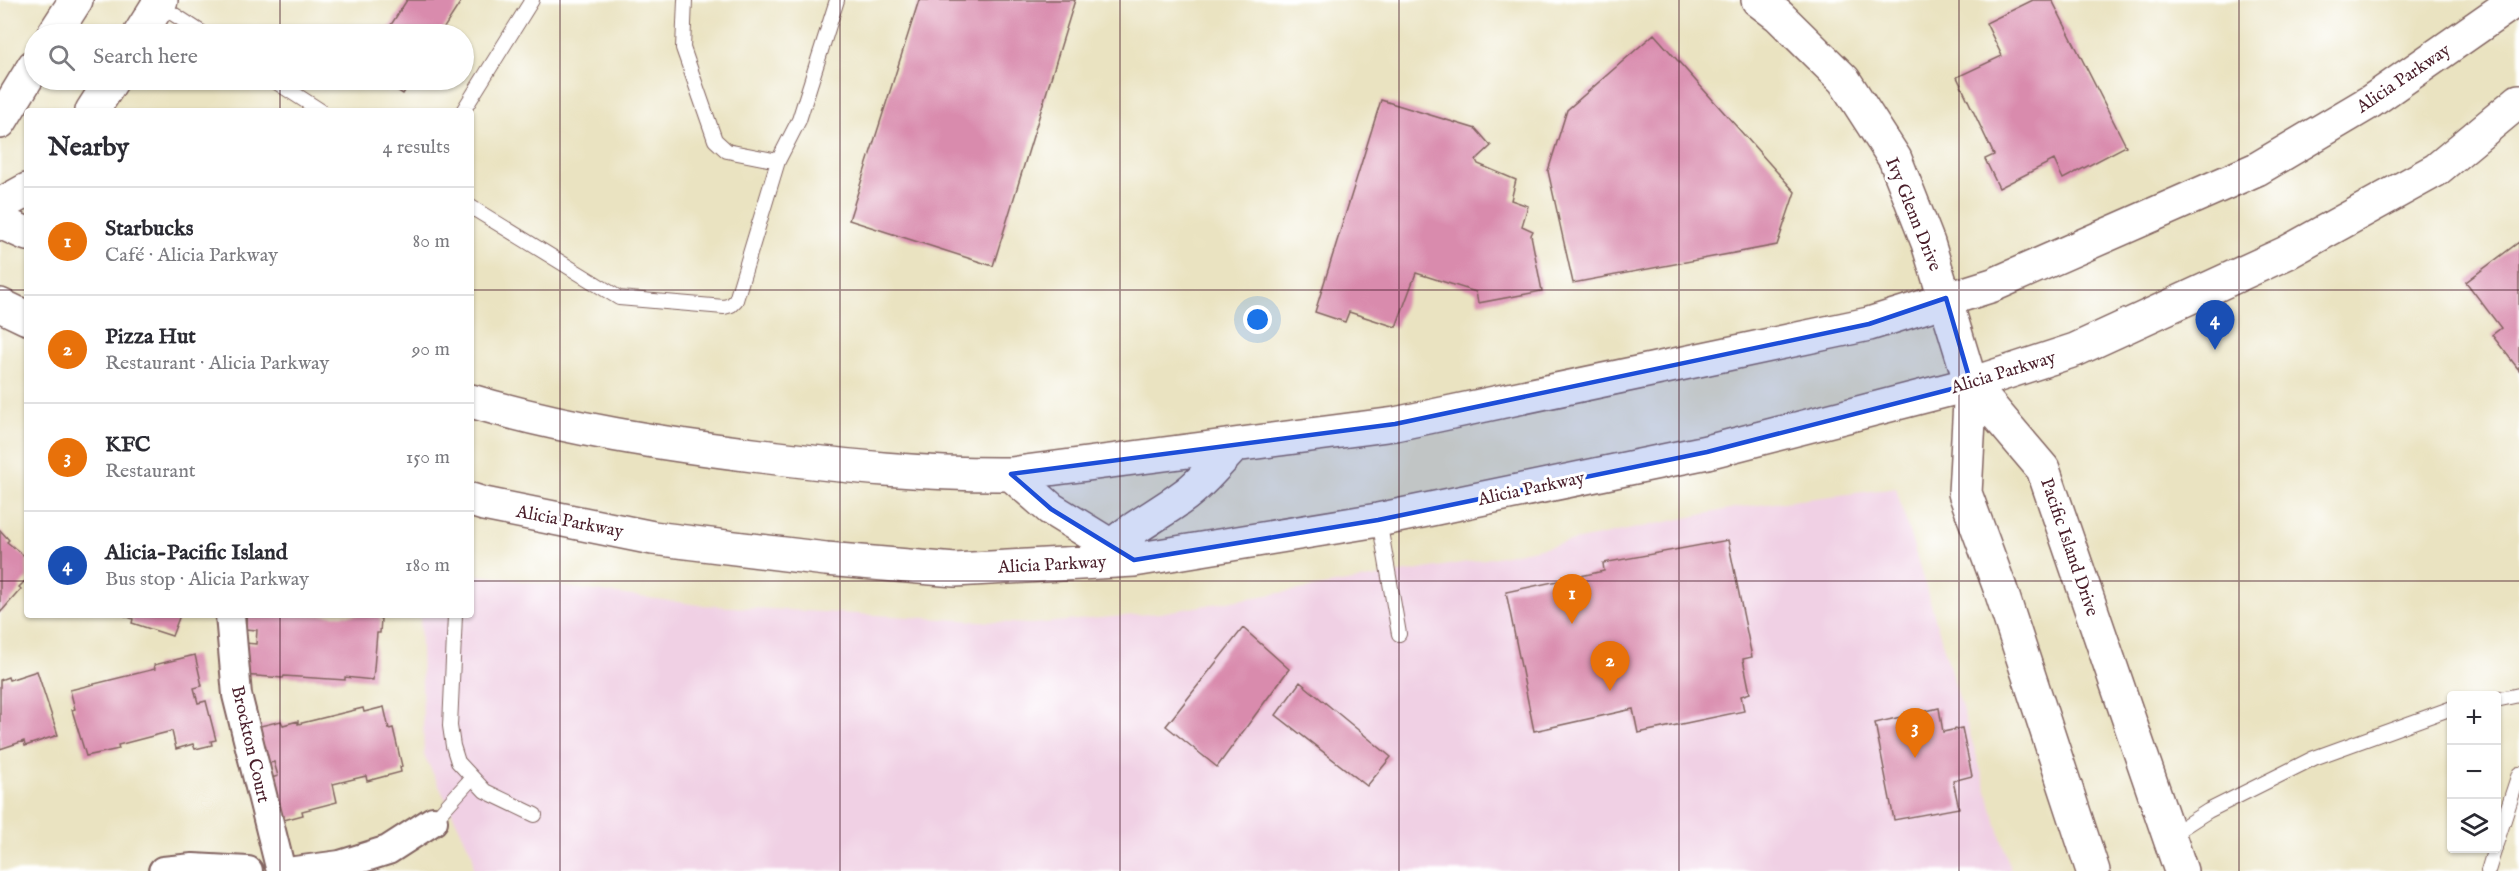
<!DOCTYPE html>
<html lang="en">
<head>
<meta charset="utf-8">
<style>
  body { margin:0; font-family:"IM FELL English",serif; background:#f7f7f7; color:#2b2b33 }
  .controls { position:absolute; right:18px; bottom:18px; display:grid; overflow:hidden; border-radius:6px; box-shadow:0 2px 4px #0004 }
  .controls button { width:54px; height:54px; display:grid; place-items:center; padding:0; border:0; border-bottom:2px solid #e1e1e2; background:#fff; color:#2b2b33; font:30px sans-serif }
  .you { position:absolute; left:1258px; top:320px; width:21px; height:21px; margin:-15px; border:4px solid #fff; border-radius:50%; background:#1a73e8; box-shadow:0 0 0 9px #1a73e833 }
  .badge { display:grid; place-items:center; width:39px; height:39px; border-radius:50%; background:#2563eb; color:#fff; font-size:20px; font-weight:700 }
  .pin { position:absolute; translate:-50% -50px; filter:drop-shadow(0 2px 3px #0008) }
  .pin::after { content:''; position:absolute; top:32px; width:21px; height:18px; background:inherit; clip-path:polygon(0 0,100% 0,50% 100%) }
  .list { margin:0; padding:0; list-style:none }
  h2 { display:flex; justify-content:space-between; align-items:center; height:78px; margin:0; padding:0 24px; font-size:26px }
  h2 small { font-size:20px; font-weight:400; color:#7c7c81 }
  .list li { display:grid; grid-template-columns:39px 1fr auto; gap:18px; align-items:center; box-sizing:border-box; height:108px; padding:0 24px; border-top:2px solid #e1e1e2 }
  .list b { display:block; font-size:22px; white-space:nowrap }
  .list p { margin:0; font-size:20px; white-space:nowrap; color:#7c7c81 }
  .list em { font-size:20px; font-style:normal; color:#7c7c81 }
  .icon { flex:none; width:33px; height:33px; fill:none; stroke:currentColor; stroke-width:2; stroke-linecap:round; stroke-linejoin:round }
  .map { position:relative; flex:none; width:2519px; height:871px; overflow:hidden }
  .search { position:absolute; background:#fff; box-shadow:0 2px 4px #0004; left:24px; top:24px; width:450px; height:66px; display:flex; align-items:center; gap:15px; box-sizing:border-box; padding:0 21px; border-radius:33px; color:#7c7c81; font-size:22px }
  .panel { position:absolute; background:#fff; box-shadow:0 2px 4px #0004; left:24px; top:108px; width:450px; height:510px; border-radius:6px }
  .map>svg:first-child { display:block }
  .built { fill:#f0d0e4 }
  .building { fill:#d98bad }
  .lines { fill:none; stroke-linecap:round; stroke-linejoin:round }
  .service-casing { stroke:#826460; stroke-width:16 }
  .minor-casing { stroke:#826460; stroke-width:32 }
  .tertiary-casing { stroke:#826460; stroke-width:36 }
  .secondary-casing { stroke:#826460; stroke-width:36 }
  .primary-casing { stroke:#826460; stroke-width:36 }
  .service { stroke:#fff; stroke-width:14 }
  .minor { stroke:#fff; stroke-width:28 }
  .tertiary { stroke:#fff; stroke-width:33 }
  .secondary { stroke:#fff; stroke-width:33 }
  .primary { stroke:#fff; stroke-width:33 }
  .marked { fill:#1d4ed8; fill-opacity:0.2; stroke:#1d4ed8; stroke-width:4.5; stroke-linejoin:round }
  .grid { fill:none; stroke:#4a1f2b; stroke-width:1.5; stroke-opacity:0.55 }
  .labels { text-anchor:middle; stroke-width:6; stroke-linejoin:round; paint-order:stroke }
  .street-label { font-size:18px; fill:#4a1f2b; stroke:#fff }
</style>
</head>
<body>
<div class="map">
<svg width="2519" height="871" viewBox="0 0 2519 871">
  <rect width="100%" height="100%" fill="#fff"/>
  <filter id="ink" filterUnits="userSpaceOnUse"><feTurbulence type="fractalNoise" baseFrequency=".0167" numOctaves="2"/><feDisplacementMap in="SourceGraphic" scale="12" xChannelSelector="R" yChannelSelector="G"/><feConvolveMatrix kernelMatrix="1 2 1 2 8 2 1 2 1" color-interpolation-filters="sRGB"/></filter>
  <filter id="wash" filterUnits="userSpaceOnUse"><feTurbulence type="fractalNoise" baseFrequency=".008" numOctaves="4" result="noise"/><feDisplacementMap in="SourceGraphic" scale="24" xChannelSelector="R" yChannelSelector="G"/><feGaussianBlur stdDeviation="1.35" result="paint"/><feColorMatrix in="noise" values="0 0 0 0 0 0 0 0 0 0 0 0 0 0 0 0 0 1.4 0 .05"/><feComposite in="paint" operator="in"/></filter>
  <g filter="url(#wash)">
    <rect width="100%" height="100%" fill="#eae3c1"/>
    <path class="built" d="M1896 488 2011 871H473V856L424 755 420 615H471V574L700 605 1031 624 1159 613 1491 558 1734 508Z"/>
    <g id="blocks">
      <path class="building" d="M407 0H462L440 34H385Z
        M919 0H1075L993 266 849 220Z
        M2033 0H2052L2126 146 2063 179 2054 160 1999 188 1985 159 1994 155 1957 77 2002 56 1986 23Z
        M1654 34 1795 192 1777 245 1573 283 1548 171 1567 110Z
        M381 80H412L403 94Z
        M1381 100 1476 129 1491 146 1476 160 1478 164 1516 180 1511 200 1528 206 1522 226 1533 231 1531 235 1542 291 1478 303 1476 292 1416 273 1396 327 1349 312 1345 322 1315 312Z
        M2519 242V370L2492 335 2501 328 2466 282Z
        M0 530 9 540 7 542 27 558V579L19 587 21 589 0 613Z
        M1728 540 1752 657 1743 659 1750 693 1741 696 1744 711 1638 733 1633 709 1534 731 1506 592 1604 571 1603 563Z
        M123 615H180L172 636 132 623 133 619Z
        M247 615H379V618L381 619 380 633H377L373 680 345 677V680L284 676 283 678 242 675 245 643 256 644 257 630 245 629Z
        M1243 628 1289 669 1217 767 1166 726Z
        M195 655 202 686 194 688 198 703 206 701 216 740 211 741 212 745 195 749 193 744 176 749 172 731 118 745 119 749 86 756 72 710 75 709 70 690 155 669 154 665Z
        M37 671 58 735 25 746 24 741 0 749V680L8 677 9 680Z
        M1300 682 1391 757 1367 786 1276 715Z
        M384 707 389 729 393 728 402 766 400 767 401 772 367 781 366 776 333 784 337 802 302 811 303 815 284 820V816L277 818 268 779 278 776 274 762 265 764 256 727 281 721 283 725 298 721V724L363 708 364 712Z
        M1939 708 1943 732 1962 728 1972 776 1953 781 1959 808 1894 820 1875 723Z"/>
    </g>
  </g>
  <g filter="url(#ink)">
    <use href="#blocks" fill-opacity="0" stroke="#826460" stroke-width="1.5"/>
    <g class="lines">
      <defs>
        <path id="service" d="M158 4 204 34
          M273 80 321 111
          M463 111 532 0
          M778 161 799 120 837 0
          M471 207 619 298 724 307 731 305 736 300 778 161 727 151 715 140 683 48 685 0
          M1379 520 1399 634
          M455 615 450 726 453 746 458 762 485 791 535 815
          M2496 700 2519 695
          M433 821 472 778
          M2169 836 2208 811 2314 758 2452 708
          M2496 844 2519 774
          M2488 871 2495 848"/>
        <path id="minor" d="M230 615 237 695 281 871
          M163 871 193 868 248 871
          M295 871 340 865 388 850 433 821"/>
        <path id="tertiary" d="M1758 0 1779 16 1844 80 1895 159 1928 243 1971 384"/>
        <path id="secondary" d="M54 34 76 0
          M140 34 161 0
          M92 111 112 80
          M0 122 34 66
          M0 205 27 190
          M1971 384 2043 469 2181 871
          M1971 384 1965 493 2000 588 2093 871"/>
        <path id="primary" d="M0 222 27 234
          M0 305 27 318
          M471 401C565 429 664 444 761 456 844 466 927 475 1011 474L1395 424 1869 324 1993 285 2257 169 2370 102 2516 0
          M1011 474 1051 509 1129 557
          M471 500 484 504 653 538 826 559 955 570 1134 560 1378 520 1707 452 1971 384 2075 350 2286 253 2436 170 2519 101
          M1095 562C1124 530 1153 519 1185 495 1204 481 1219 461 1235 445"/>
      </defs>
      <use href="#service" class="service-casing"/>
      <use href="#minor" class="minor-casing"/>
      <use href="#tertiary" class="tertiary-casing"/>
      <use href="#secondary" class="secondary-casing"/>
      <use href="#primary" class="primary-casing"/>
      <use href="#service" class="service"/>
      <use href="#minor" class="minor"/>
      <use href="#tertiary" class="tertiary"/>
      <use href="#secondary" class="secondary"/>
      <use href="#primary" class="primary"/>
    </g>
  </g>
  <path class="marked" d="M1946 298 1971 384 1707 452 1378 520 1134 560 1051 509 1011 474 1395 424 1869 324Z"/>
  <path class="grid" d="M280 0V34M560 0V871M840 0V871M1120 0V871M1399 0V871M1679 0V871M1959 0V871M2239 0V871M280 80V111M0 290H27M471 290H2519M0 581H27M471 581H2519M280 615V871"/>
  <g class="labels">
    <g class="street-label">
      <text transform="translate(2403 78) rotate(-34)" y="6">Alicia Parkway</text>
      <text transform="translate(1914 214) rotate(68)" y="6">Ivy Glenn Drive</text>
      <text transform="translate(2003 372) rotate(-17)" y="6">Alicia Parkway</text>
      <text transform="translate(1531 488) rotate(-12)" y="6">Alicia Parkway</text>
      <text transform="translate(570 521) rotate(11)" y="6">Alicia Parkway</text>
      <text transform="translate(2070 547) rotate(71)" y="6">Pacific Island Drive</text>
      <text transform="translate(1052 564) rotate(-3)" y="6">Alicia Parkway</text>
      <text transform="translate(251 744) rotate(77)" y="6">Brockton Court</text>
    </g>
  </g>
</svg>
<div class="controls">
<button>+</button>
<button>−</button>
<button><svg class="icon" aria-label="layers" viewBox="0 0 24 24"><path d="M12 4l9 5-9 5-9-5zM3 14l9 5 9-5"/></svg></button>
</div>
<div class="you"></div>
<div class="pin badge" style="left:1572px;top:624px;background:#e8710a">1</div>
<div class="pin badge" style="left:1610px;top:691px;background:#e8710a">2</div>
<div class="pin badge" style="left:1915px;top:758px;background:#e8710a">3</div>
<div class="pin badge" style="left:2215px;top:350px;background:#1a4fb4">4</div>
<div class="search"><svg class="icon" aria-label="search" viewBox="0 0 24 24"><circle cx="10" cy="10" r="6"/><path d="M15 15l6 6"/></svg>Search here</div>
<section class="panel">
<h2>Nearby<small>4 results</small></h2>
<ul class="list">
<li><span class="badge" style="background:#e8710a">1</span><div><b>Starbucks</b><p>Café · Alicia Parkway</p></div><em>80 m</em></li>
<li><span class="badge" style="background:#e8710a">2</span><div><b>Pizza Hut</b><p>Restaurant · Alicia Parkway</p></div><em>90 m</em></li>
<li><span class="badge" style="background:#e8710a">3</span><div><b>KFC</b><p>Restaurant</p></div><em>150 m</em></li>
<li><span class="badge" style="background:#1a4fb4">4</span><div><b>Alicia-Pacific Island</b><p>Bus stop · Alicia Parkway</p></div><em>180 m</em></li>
</ul>
</section>
</div>
</body>
</html>
